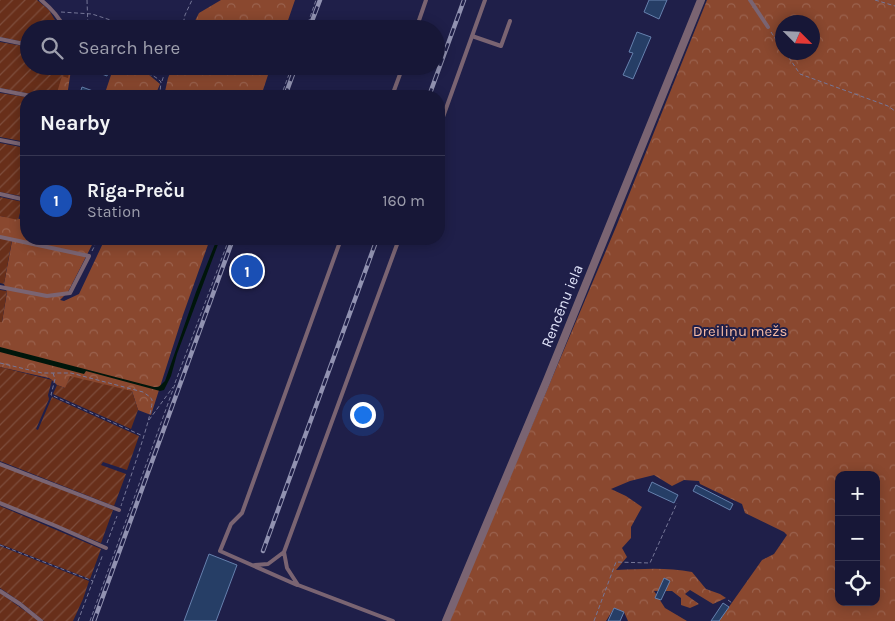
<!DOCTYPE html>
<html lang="en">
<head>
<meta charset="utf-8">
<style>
  body { margin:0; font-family:Karla,sans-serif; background:#20203f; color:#f1f3f6 }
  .controls { position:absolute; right:15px; bottom:15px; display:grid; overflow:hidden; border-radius:10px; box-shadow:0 2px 12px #0003 }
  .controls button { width:45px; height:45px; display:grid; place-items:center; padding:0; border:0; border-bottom:1px solid #363652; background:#171737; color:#f1f3f6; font:25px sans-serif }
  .compass { position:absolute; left:775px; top:15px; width:45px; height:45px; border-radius:50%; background:#171737; box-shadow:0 2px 12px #0003; rotate:114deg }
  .you { position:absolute; left:362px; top:414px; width:18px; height:18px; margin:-12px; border:4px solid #fff; border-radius:50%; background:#1a73e8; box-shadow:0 0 0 8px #1a73e833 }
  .badge { display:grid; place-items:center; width:32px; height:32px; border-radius:50%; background:#0f766e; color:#fff; font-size:16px; font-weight:700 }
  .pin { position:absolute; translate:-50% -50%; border:2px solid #fff; box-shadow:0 1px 5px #0006 }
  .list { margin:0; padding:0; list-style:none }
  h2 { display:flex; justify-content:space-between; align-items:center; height:65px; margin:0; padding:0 20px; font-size:21px }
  h2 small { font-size:16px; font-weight:400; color:#9e9fad }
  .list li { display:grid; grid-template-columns:32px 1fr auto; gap:15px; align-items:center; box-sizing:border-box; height:90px; padding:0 20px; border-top:1px solid #363652 }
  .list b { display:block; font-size:19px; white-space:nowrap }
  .list p { margin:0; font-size:16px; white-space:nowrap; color:#9e9fad }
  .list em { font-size:16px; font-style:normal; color:#9e9fad }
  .icon { flex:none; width:28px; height:28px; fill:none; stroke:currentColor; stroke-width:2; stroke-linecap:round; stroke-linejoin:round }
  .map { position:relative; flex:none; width:895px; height:621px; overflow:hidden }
  .search { position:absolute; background:#171737; box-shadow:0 2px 12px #0003; left:20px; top:20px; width:425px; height:55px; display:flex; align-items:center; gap:12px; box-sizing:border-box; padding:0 18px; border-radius:28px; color:#9e9fad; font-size:19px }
  .panel { position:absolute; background:#171737; box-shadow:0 2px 12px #0003; left:20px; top:90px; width:425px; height:155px; border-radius:20px }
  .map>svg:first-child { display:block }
  .forest { fill:url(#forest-crowns); fill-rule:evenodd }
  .garden { fill:url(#garden-furrows) }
  .water { fill:#00160b }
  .building { fill:#263e66; stroke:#6681ae }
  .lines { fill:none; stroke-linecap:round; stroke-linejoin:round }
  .path { stroke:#767798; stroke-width:1; stroke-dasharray:4 2.5; stroke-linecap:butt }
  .service { stroke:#7a6472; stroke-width:4 }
  .minor { stroke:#7a6472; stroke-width:8 }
  .rail-casing { stroke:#9192b1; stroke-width:4.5 }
  .rail { stroke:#1f1f49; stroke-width:2.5; stroke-dasharray:8; stroke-linecap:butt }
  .labels { text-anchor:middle; stroke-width:4; stroke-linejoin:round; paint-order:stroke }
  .street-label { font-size:15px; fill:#e1e4fa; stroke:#1f1f49 }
  .park-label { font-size:15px; fill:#f6baa4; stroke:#1f1f49 }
</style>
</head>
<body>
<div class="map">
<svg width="895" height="621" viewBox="0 0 895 621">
  <defs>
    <pattern id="forest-crowns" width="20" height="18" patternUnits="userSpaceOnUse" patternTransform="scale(1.25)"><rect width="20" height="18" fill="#8a482f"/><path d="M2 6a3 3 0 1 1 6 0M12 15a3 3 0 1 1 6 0" fill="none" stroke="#9a624e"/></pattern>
    <pattern id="garden-furrows" width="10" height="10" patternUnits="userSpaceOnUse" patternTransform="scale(1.25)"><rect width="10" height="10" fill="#682f1a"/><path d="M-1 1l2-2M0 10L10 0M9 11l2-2" fill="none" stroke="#7d4d3c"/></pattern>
  </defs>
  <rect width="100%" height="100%" fill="#1f1f49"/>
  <path class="forest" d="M221 0H295L285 29H191L199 13Z
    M707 0H895V621H719L762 560 774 554 787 535 784 532 745 513 742 504 700 484 699 481 684 480 672 486 654 475 630 481 611 489 626 496 642 507 631 527V538L622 548 627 557 616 570C642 569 667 567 692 572L706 589 720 594 726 598 713 604 690 590 685 594 699 604 690 608 681 605V598L672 591H654L665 608 687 621H628L624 612 614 608 606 621H449L616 227ZM782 22H812V52H782ZM839 475H876V602H839Z
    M114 66H118L148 74 160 84 155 96H104Z
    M173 66H271L261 96H164L168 78Z
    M62 67 71 70 67 96H50Z
    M26 201V239H95L68 292 60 300 64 301 79 294 105 239H210L183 315 151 415 138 410 132 391 65 388 57 385 52 380 49 378 0 367V322H2L7 292 4 284 12 241 0 236V216L20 219 23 203Z"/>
  <path class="garden" d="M0 0H37L49 10 60 29H29V43L0 37Z
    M0 42 29 47V66H64V68L70 69 68 78 62 76 56 96H42L0 88Z
    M0 93 26 97V142L0 137Z
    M0 143 26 148V197L0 192Z
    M0 197 23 202 18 220 0 216Z
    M0 238 12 240 4 284 0 283Z
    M0 290 7 291 2 322H0Z
    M0 367 52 380 48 395 49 399 36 429 38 430 52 397 139 436 127 470 103 462 101 465 126 474 114 506 0 461Z
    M70 376 132 391 138 410 131 429 53 394 57 385 65 388Z
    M0 465 113 510 101 543 0 502Z
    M0 506 101 549 90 579 0 544Z
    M0 546 89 581 83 599 73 621H44L22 603 0 588Z
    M0 593 39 621H0Z"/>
  <path class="water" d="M217 239H220L177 354 171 376 164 390 160 391 86 371 84 374 0 352V347L154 387C161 387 160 385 165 381L196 292Z"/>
  <path class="building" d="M649 0H667L659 19 644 12Z
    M637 32 651 37 633 79 623 75 633 53 629 52Z
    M81 66H110L107 76Z
    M82 87 93 91 91 96H79Z
    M652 482 678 495 674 503 648 491Z
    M696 485 733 504 730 510 693 491Z
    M209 554 237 565 216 621H184Z
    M664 578 670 581 661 600 655 598Z
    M723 603 729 607 719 621H711Z
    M614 608 624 612 620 621H608Z"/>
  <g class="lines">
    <path class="path" d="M87 0 88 29
      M875 0 895 6
      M61 12 92 14 138 29
      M182 29 185 15 192 0
      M306 29 316 0
      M771 32 782 49
      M785 52 800 74 888 106 895 111
      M123 66C135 74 151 70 161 82L160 92 158 96
      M162 81 167 66
      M281 96 292 66
      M92 251 98 239
      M0 363 42 373H71L143 392C147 395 150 396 152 400 154 411 126 490 121 506
      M53 373 55 379 51 395 143 436
      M175 383 229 239
      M149 420 173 387
      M107 543 117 516
      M0 545 93 581
      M728 600 732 603
      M78 621 103 554
      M90 621 175 384
      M594 621 616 562 650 563 677 503"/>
    <path class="service" d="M41 0C51 8 59 17 65 29
      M750 0 768 27
      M416 29 426 0
      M472 36 501 46 510 21
      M0 39 29 45
      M0 90 31 96
      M392 96 403 66
      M439 128 485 0
      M0 140 26 145
      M0 194 26 200
      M0 237 89 256 70 293 47 296 0 287
      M0 464 119 510
      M0 503 56 526 106 548
      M255 565 268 564 284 552
      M297 585 220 551 231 524 242 513 341 239
      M0 591 20 604 41 621
      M393 621 298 585 287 568 284 552 399 239"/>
    <path class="minor" d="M446 621 547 380 701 0"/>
    <defs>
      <path id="rail" d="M309 29 320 0
        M285 96 296 66
        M429 96 464 0
        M263 551 377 239
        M94 621 233 239"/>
    </defs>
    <use href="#rail" class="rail-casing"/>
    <use href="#rail" class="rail"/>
  </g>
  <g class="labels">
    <g class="street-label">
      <text transform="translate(562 306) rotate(-68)" y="5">Rencēnu iela</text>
    </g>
    <g class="park-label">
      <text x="740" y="336">Dreiliņu mežs</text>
    </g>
  </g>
</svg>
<div class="controls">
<button>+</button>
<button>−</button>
<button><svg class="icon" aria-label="locate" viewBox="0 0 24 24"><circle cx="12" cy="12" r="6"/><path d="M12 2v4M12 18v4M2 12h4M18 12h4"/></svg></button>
</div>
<svg class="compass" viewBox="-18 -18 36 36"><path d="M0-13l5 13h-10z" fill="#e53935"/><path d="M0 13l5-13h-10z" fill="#9e9fad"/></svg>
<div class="you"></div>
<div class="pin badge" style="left:247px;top:271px;background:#1a4fb4">1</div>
<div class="search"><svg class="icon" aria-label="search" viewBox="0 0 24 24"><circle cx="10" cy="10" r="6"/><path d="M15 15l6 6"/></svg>Search here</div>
<section class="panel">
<h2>Nearby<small></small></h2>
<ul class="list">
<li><span class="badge" style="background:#1a4fb4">1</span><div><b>Rīga-Preču</b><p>Station</p></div><em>160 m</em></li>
</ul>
</section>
</div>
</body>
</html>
